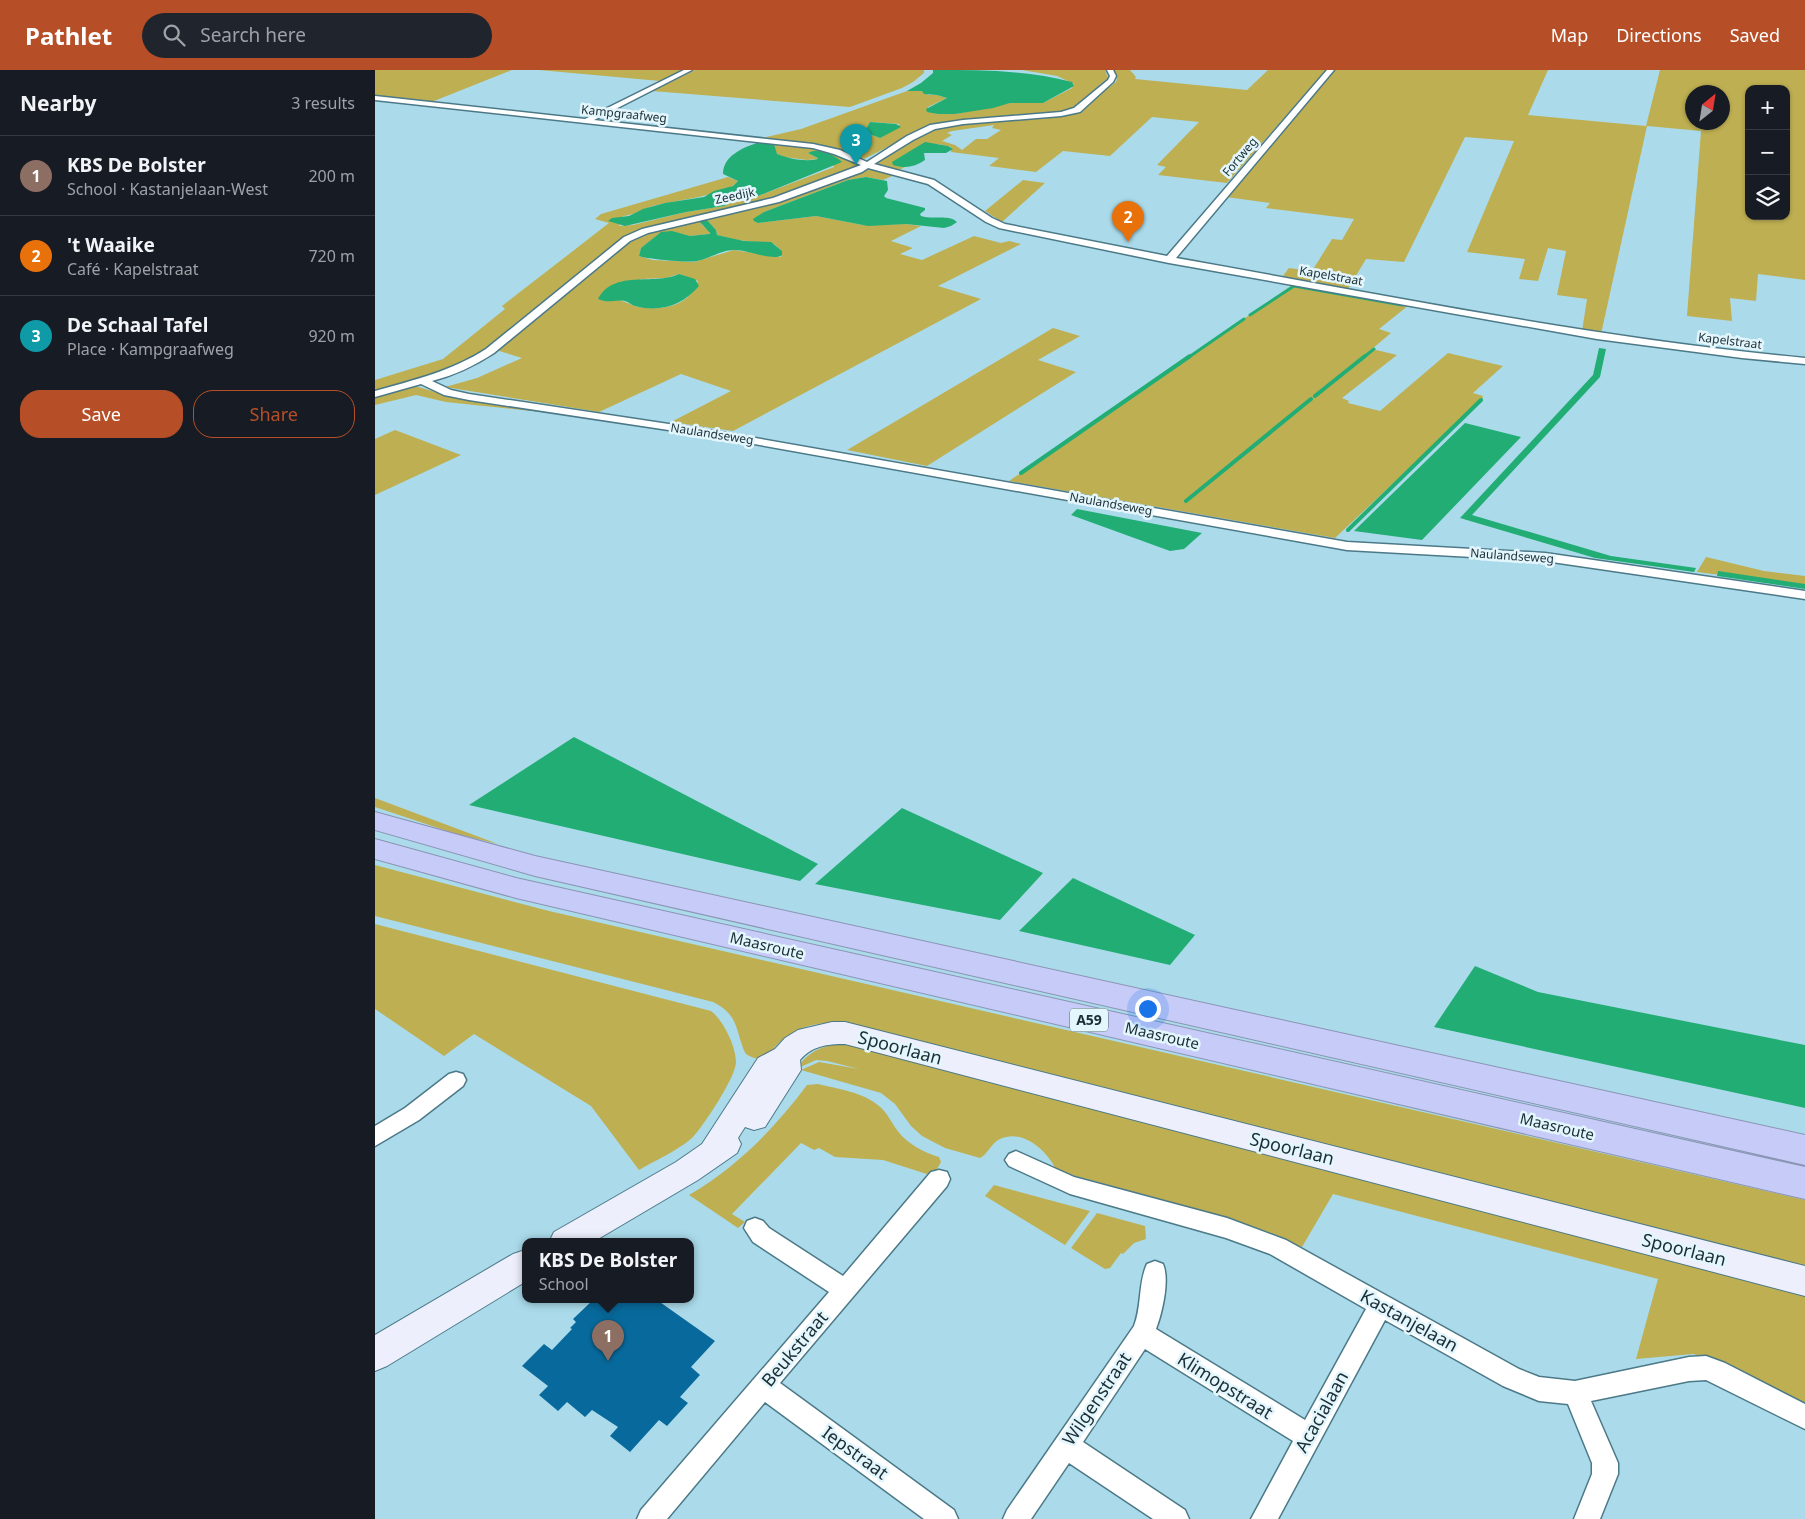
<!DOCTYPE html>
<html lang="en">
<head>
<meta charset="utf-8">
<style>
  body { margin:0; font-family:"Noto Sans",sans-serif; background:#20242c; color:#f1f3f6 }
  .controls { position:absolute; right:15px; top:15px; display:grid; overflow:hidden; border-radius:10px; box-shadow:0 1px 4px #0004 }
  .controls button { width:45px; height:45px; display:grid; place-items:center; padding:0; border:0; border-bottom:1px solid #363941; background:#171b24; color:#f1f3f6; font:25px sans-serif }
  .compass { position:absolute; left:1310px; top:15px; width:45px; height:45px; border-radius:50%; background:#171b24; box-shadow:0 1px 4px #0004; rotate:30deg }
  .you { position:absolute; left:772px; top:938px; width:18px; height:18px; margin:-12px; border:4px solid #fff; border-radius:50%; background:#1a73e8; box-shadow:0 0 0 8px #1a73e833 }
  .badge { display:grid; place-items:center; width:32px; height:32px; border-radius:50%; background:#b64f27; color:#fff; font-size:16px; font-weight:700 }
  .pin { position:absolute; translate:-50% -41px; filter:drop-shadow(0 1px 2px #0008) }
  .pin::after { content:''; position:absolute; top:26px; width:18px; height:15px; background:inherit; clip-path:polygon(0 0,100% 0,50% 100%) }
  .popup { position:absolute; left:147px; top:1168px; width:172px; height:65px; box-sizing:border-box; display:grid; place-content:center; border-radius:10px; background:#171b24; filter:drop-shadow(0 1px 4px #0005); font-size:16px; white-space:nowrap; color:#9ea1a6 }
  .popup b { font-size:19px; color:#f1f3f6 }
  .popup::after { content:''; position:absolute; left:50%; top:100%; margin-left:-10px; border:10px solid transparent; border-top-color:#171b24 }
  .list { margin:0; padding:0; list-style:none }
  h2 { display:flex; justify-content:space-between; align-items:center; height:65px; margin:0; padding:0 20px; font-size:21px }
  h2 small { font-size:16px; font-weight:400; color:#9ea1a6 }
  .list li { display:grid; grid-template-columns:32px 1fr auto; gap:15px; align-items:center; box-sizing:border-box; height:80px; padding:0 20px; border-top:1px solid #363941 }
  .list b { display:block; font-size:19px; white-space:nowrap }
  .list p { margin:0; font-size:16px; white-space:nowrap; color:#9ea1a6 }
  .list em { font-size:16px; font-style:normal; color:#9ea1a6 }
  .actions { display:flex; gap:10px; padding:15px 20px }
  .actions a { flex:1; padding:11px 0; border:1px solid #b64f27; border-radius:20px; text-align:center; font-size:18px; color:#b64f27 }
  .actions .main { background:#b64f27; color:#fff }
  .icon { flex:none; width:28px; height:28px; fill:none; stroke:currentColor; stroke-width:2; stroke-linecap:round; stroke-linejoin:round }
  .map { position:relative; flex:none; width:1430px; height:1449px; overflow:hidden }
  header { display:flex; align-items:center; gap:30px; box-sizing:border-box; height:70px; padding:0 25px; background:#b64f27; color:#fff }
  header strong { font-size:24px }
  nav { display:flex; gap:28px; margin-inline-start:auto; font-size:18px }
  .search { width:350px; height:45px; background:#20242c; display:flex; align-items:center; gap:12px; box-sizing:border-box; padding:0 18px; border-radius:28px; color:#9ea1a6; font-size:19px }
  main { display:flex }
  aside { flex:1; background:#171b24 }
  .map>svg:first-child { display:block }
  .green { fill:#beaf52; fill-rule:evenodd }
  .water { fill:#22ad75 }
  .lines { fill:none; stroke-linecap:round; stroke-linejoin:round }
  .stream-far1 { stroke:#22ad75; stroke-width:3 }
  .stream { stroke:#22ad75; stroke-width:4 }
  .building { fill:#086a9c }
  .street-casing { stroke:#4c7987; stroke-width:3 }
  .secondary-casing { stroke:#4c7987; stroke-width:2 }
  .highway-casing { stroke:#8a94b3; stroke-width:2 }
  .street { fill:#fff; fill-rule:evenodd }
  .secondary { fill:#eeeffd; fill-rule:evenodd }
  .highway { fill:#c6cbf8; fill-rule:evenodd }
  .labels { text-anchor:middle; stroke-width:5; stroke-linejoin:round; paint-order:stroke }
  .far-street-label { font-size:12px; fill:#1b2e34; stroke:#e4f6fd }
  .shield { fill:#e4f6fd; stroke:#576a70; stroke-width:1 }
  .shield-label { font-size:14px; font-weight:bold; fill:#1b2e34 }
  .street-label { font-size:15px; fill:#1b2e34; stroke:#e4f6fd }
  .near-street-label { font-size:18px; fill:#1b2e34; stroke:#e4f6fd }
</style>
</head>
<body>
<header>
<strong>Pathlet</strong>
<div class="search"><svg class="icon" aria-label="search" viewBox="0 0 24 24"><circle cx="10" cy="10" r="6"/><path d="M15 15l6 6"/></svg>Search here</div>
<nav><a>Map</a><a>Directions</a><a>Saved</a></nav>
</header>
<main>
<aside>
<h2>Nearby<small>3 results</small></h2>
<ul class="list">
<li><span class="badge" style="background:#8d6e63">1</span><div><b>KBS De Bolster</b><p>School · Kastanjelaan-West</p></div><em>200 m</em></li>
<li><span class="badge" style="background:#e8710a">2</span><div><b>'t Waaike</b><p>Café · Kapelstraat</p></div><em>720 m</em></li>
<li><span class="badge" style="background:#0f9aa8">3</span><div><b>De Schaal Tafel</b><p>Place · Kampgraafweg</p></div><em>920 m</em></li>
</ul>
<div class="actions"><a class="main">Save</a><a>Share</a></div>
</aside>
<div class="map">
<svg width="1430" height="1449" viewBox="0 0 1430 1449">
  <rect width="100%" height="100%" fill="#abdbeb"/>
  <path class="green" d="M0 0H137L54 33 0 27Z
    M164 0H309L285 11Z
    M320 0H549V3L538 12 527 18 475 37 277 21Z
    M647 0H730L733 8 697 38 688 42 591 49 556 55 489 89 452 77 387 68 426 59 532 21H547L554 25H562L572 28 553 37 552 41 563 44H580L635 33H668L697 18 699 14 682 6ZM495 52 525 54 505 68 489 62Z
    M737 0H755L761 7 760 9 872 20 893 0H951L852 113 783 105 791 97 782 95 824 52 777 47 735 86 688 81 661 102 614 96 624 88 576 82V77L563 74 521 96 530 97 524 100 498 94 551 61 572 54 688 45 721 27 741 12 742 9ZM619 55 617 58 626 60 612 69H601L587 80 580 75 567 71 577 65 572 63 577 61Z
    M960 0H1173L1153 45 1271 56 1285 0H1430V210L1383 204 1381 231 1355 228 1357 251 1312 246 1326 61 1272 56 1226 264 1207 261 1212 229 1182 225 1191 181 1173 178 1163 211 1144 209 1150 189 1092 182 1139 71 1090 67 1029 192 991 189 973 219 907 207 914 198 937 201 957 169 967 170 979 149 891 138 895 133 851 127ZM1374 19H1411V146H1374ZM1318 22H1348V52H1318Z
    M394 72 447 79 483 93 485 96 392 131 264 161 230 183 98 288 81 298 0 322V310L68 289 130 239 127 236 234 153 220 149 226 144 353 107 363 111C354 125 296 131 278 136 268 139 259 145 248 146L244 156 258 155 311 142 349 136 358 132 365 123 373 122 376 125 383 126 459 97 456 85 439 81 433 83 443 88V89L432 90 409 87 402 84Z
    M489 100H503L522 104 508 110 491 107 473 110 389 142 383 153 441 146 488 155 531 154 546 156 516 171 538 178 525 184 547 190 599 166 626 173 634 171 646 174 563 216 606 229 358 361 296 352 356 321 306 304 224 342 70 317 102 308 147 288 121 280 257 170 273 162 328 149 327 155 334 161V164L315 166 303 163 284 164 266 178 264 186 278 190 319 192 359 180 406 187 407 181 399 174 363 170 342 165 341 160 331 149 399 132ZM304 204 323 211C315 236 287 241 264 237 257 236 253 232 246 231L266 209 291 208Z
    M648 110 670 113 627 152 610 141Z
    M919 214 1034 235 1004 259 1016 263 997 279 1022 285 967 328 974 331 973 333 1005 341 1073 283 1128 296 1098 323 1108 326 1107 330 960 468 634 411Z
    M678 258 705 266 663 290 701 302 552 396 472 380Z
    M40 316 74 326 176 343 71 332 41 325 0 335V327Z
    M20 360 86 385 0 425V369Z
    M1331 487 1389 501 1430 506V516L1322 502Z
    M0 728 123 774 78 763 0 737Z
    M0 795 174 841 1430 1130V1199L457 953C428 953 406 965 390 990 384 989 376 988 371 984 368 980 367 974 365 969 360 950 356 941 338 932L0 846Z
    M0 854 336 941C348 950 361 976 361 992 361 1007 328 1057 317 1068 302 1081 281 1090 264 1100L216 1036 99 964 69 986 0 939Z
    M462 973H474L1430 1221V1336L1342 1290 1318 1284 1261 1289 1283 1209 958 1124 927 1177 858 1149 682 1101C673 1082 649 1058 625 1069 616 1073 614 1083 605 1088L570 1078 547 1066 536 1056 520 1034 506 1023 426 1000 444 992 484 999 452 991 441 990 421 999C434 982 441 979 462 973Z
    M443 1014C463 1019 488 1022 504 1036 512 1042 516 1052 522 1060 531 1073 550 1083 564 1087L566 1092 558 1106 508 1090 460 1087 444 1078 439 1080 426 1073 357 1144 370 1152 363 1158 314 1125C362 1097 399 1059 432 1015Z
    M619 1115 715 1141 690 1175 610 1126Z
    M722 1143 770 1156 771 1169 759 1173 748 1184 746 1183 735 1198 730 1199 696 1178Z"/>
  <path class="water" d="M558 0C606 0 652 0 697 12L699 16 668 33H635L618 38 580 44H563L552 42 551 39 572 28 562 25 549 24 547 21H532L546 13 558 3Z
    M495 52 521 54 526 57 505 68 489 62Z
    M388 71 399 74 402 84C415 89 430 92 443 89V88L433 83C441 77 461 85 467 92L383 126 375 125 373 122 365 123 358 132 349 136 311 142 250 156 233 151 237 148 254 146 268 139 290 133 329 127 339 121 358 116 363 111 348 104C348 84 372 76 388 71Z
    M550 72 573 76 578 79 571 83H549L550 90C540 97 530 99 518 95L517 92Z
    M491 107 512 111 513 120 509 126 511 128 550 138V140L545 144 546 146C557 150 574 144 582 152L576 156 569 158 531 154 493 156 441 146 383 153 379 151 378 149 389 142 473 110Z
    M328 149H331L341 160 342 165 369 171 396 172 407 181V185C399 192 371 179 359 180 346 180 334 189 322 191 314 193 272 189 264 186L266 178 286 162 297 161 315 166 334 164 335 163 325 152Z
    M304 204 320 209 324 216C308 235 285 243 260 236 256 235 254 232 250 231 239 229 234 234 223 229 239 199 278 216 304 204Z
    M1224 278 1231 279 1225 307 1097 445 1236 486 1321 498 1319 502 1220 488 1085 448 1218 305Z
    M1090 353 1146 367 1047 470 979 461Z
    M702 439 827 463 809 479 795 481 696 445Z
    M1343 501 1430 514V519L1342 506Z
    M199 667 443 794 425 811 94 735Z
    M527 738 668 803 625 850 440 814Z
    M698 808 820 865 795 895 644 861Z
    M1100 896 1163 922 1430 975V1038L1059 957Z"/>
  <g class="lines">
    <path class="stream-far1" d="M875 245 919 216 1027 235
      M814 287 869 249
      M989 287 999 279"/>
    <path class="stream" d="M940 326 990 286
      M646 403 815 286
      M811 431 936 329
      M973 460 1106 330"/>
  </g>
  <path class="building" d="M218 1230H282L340 1271 316 1297 325 1305 305 1327 313 1333 292 1356 284 1350 255 1382 235 1366 243 1357 217 1340 210 1347 192 1332 183 1341 164 1325 173 1316 147 1296 169 1274 177 1280 197 1259 195 1258 201 1252 198 1249Z"/>
  <g class="lines">
    <defs>
      <path id="street" d="M309 0H317L219 50 438 74 465 80 492 92 532 66 555 55 588 50 686 42 699 38 733 10 735 6 732 0H738L741 6 738 12 705 42 686 46 588 54 560 59 538 70 499 94 559 110 617 148 630 154 792 186 952 0H959L801 188C1010 225 1218 268 1430 288V294L1367 288 1222 269 794 193 624 158 611 152 553 114 493 98 487 102 404 132 273 163 255 171 119 283C99 296 80 305 57 311L76 320 94 324 340 361 972 472 1170 483 1430 521V529L1170 491 972 480 340 367 94 330 69 325 46 314 0 327V321C39 310 77 301 111 279L249 167 267 159 398 128 486 95 459 84 438 78 0 30V26L210 49Z
        M81 1002 88 1004 91 1010 88 1016 44 1050 0 1076V1056L30 1038 74 1004Z
        M641 1081 699 1107 852 1148 911 1170 1144 1299 1164 1307 1200 1311 1314 1287 1331 1286 1350 1293 1430 1334V1359L1331 1310 1314 1311 1216 1331 1243 1393V1404L1225 1449H1199L1217 1404V1393L1193 1334 1164 1331 1128 1316 1010 1250 903 1449H876L918 1371 770 1279 708 1372 810 1440 814 1449H778L694 1393 656 1449H628L632 1440 759 1256C767 1236 763 1213 772 1194L780 1191 788 1194C795 1210 787 1243 781 1259L930 1350 991 1239 895 1184 851 1168 695 1124 634 1096 630 1090 634 1084Z
        M564 1100 572 1102 575 1109 572 1116 405 1313 579 1440 583 1449H549L390 1332 292 1449H262L266 1440 454 1222 378 1172 369 1158 372 1151 380 1148 388 1151 394 1158 468 1206 556 1102Z"/>
      <path id="secondary" d="M457 952H470L1430 1196V1226L470 974C452 974 437 976 425 990L426 1000 421 1008 390 1057 379 1060 370 1057 363 1068 366 1074 362 1083 323 1110 218 1172H174L179 1162 301 1092 327 1074 383 988 400 979 410 968 423 960Z
        M150 1180V1212L12 1296 0 1301V1265L138 1184Z"/>
      <path id="highway" d="M0 742 160 786 1430 1065V1095L160 806 0 760Z
        M0 769 141 808 1430 1097V1129L141 828 0 789Z"/>
    </defs>
    <use href="#street" class="street-casing"/>
    <use href="#secondary" class="secondary-casing"/>
    <use href="#highway" class="highway-casing"/>
    <use href="#street" class="street"/>
    <use href="#secondary" class="secondary"/>
    <use href="#highway" class="highway"/>
  </g>
  <g class="labels">
    <g class="far-street-label">
      <text transform="translate(249 44) rotate(6)" y="4">Kampgraafweg</text>
      <text transform="translate(865 87) rotate(-50)" y="4">Fortweg</text>
      <text transform="translate(360 126) rotate(-12)" y="4">Zeedijk</text>
      <text transform="translate(956 206) rotate(10)" y="4">Kapelstraat</text>
      <text transform="translate(1355 271) rotate(7)" y="4">Kapelstraat</text>
      <text transform="translate(337 364) rotate(9)" y="4">Naulandseweg</text>
      <text transform="translate(736 434) rotate(10)" y="4">Naulandseweg</text>
      <text transform="translate(1137 486) rotate(4)" y="4">Naulandseweg</text>
    </g>
    <rect class="shield" x="695" y="938.5" width="38" height="23" rx="4"/>
    <g class="shield-label">
      <text x="714" y="955">A59</text>
    </g>
    <g class="street-label">
      <text transform="translate(392 876) rotate(13)" y="5">Maasroute</text>
      <text transform="translate(787 966) rotate(13)" y="5">Maasroute</text>
      <text transform="translate(1182 1057) rotate(13)" y="5">Maasroute</text>
    </g>
    <g class="near-street-label">
      <text transform="translate(525 978) rotate(15)" y="6">Spoorlaan</text>
      <text transform="translate(917 1079) rotate(14)" y="6">Spoorlaan</text>
      <text transform="translate(1309 1180) rotate(14)" y="6">Spoorlaan</text>
      <text transform="translate(1034 1251) rotate(29)" y="6">Kastanjelaan</text>
      <text transform="translate(420 1279) rotate(-50)" y="6">Beukstraat</text>
      <text transform="translate(850 1316) rotate(32)" y="6">Klimopstraat</text>
      <text transform="translate(722 1329) rotate(-56)" y="6">Wilgenstraat</text>
      <text transform="translate(947 1342) rotate(-61)" y="6">Acacialaan</text>
      <text transform="translate(480 1383) rotate(36)" y="6">Iepstraat</text>
    </g>
  </g>
</svg>
<div class="controls">
<button>+</button>
<button>−</button>
<button><svg class="icon" aria-label="layers" viewBox="0 0 24 24"><path d="M12 4l9 5-9 5-9-5zM3 14l9 5 9-5"/></svg></button>
</div>
<svg class="compass" viewBox="-18 -18 36 36"><path d="M0-13l5 13h-10z" fill="#e53935"/><path d="M0 13l5-13h-10z" fill="#9ea1a6"/></svg>
<div class="you"></div>
<div class="pin badge" style="left:233px;top:1291px;background:#8d6e63">1</div>
<div class="popup"><b>KBS De Bolster</b>School</div>
<div class="pin badge" style="left:753px;top:172px;background:#e8710a">2</div>
<div class="pin badge" style="left:481px;top:95px;background:#0f9aa8">3</div>
</div>
</main>
</body>
</html>
